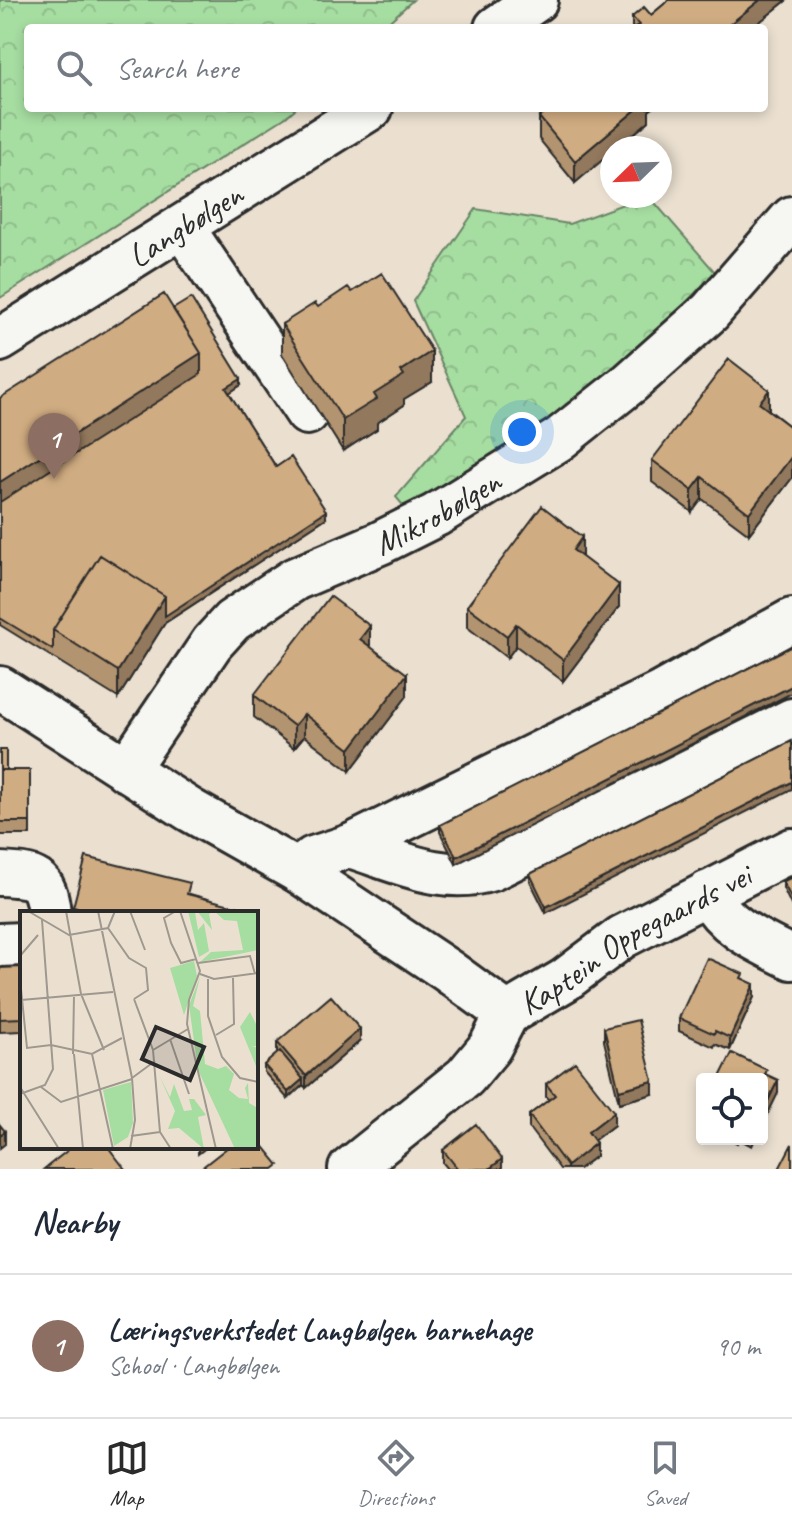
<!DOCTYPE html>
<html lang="en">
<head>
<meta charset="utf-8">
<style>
  body { margin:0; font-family:Caveat,sans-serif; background:#f6f6f7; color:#1f2937 }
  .controls { position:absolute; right:24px; bottom:24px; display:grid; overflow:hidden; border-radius:8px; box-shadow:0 4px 12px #0003 }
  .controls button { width:72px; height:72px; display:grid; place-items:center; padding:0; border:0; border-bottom:2px solid #e0e1e3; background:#fff; color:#1f2937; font:40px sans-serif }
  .compass { position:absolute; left:600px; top:136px; width:72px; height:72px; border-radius:50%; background:#fff; box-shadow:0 4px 12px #0003; rotate:247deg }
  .you { position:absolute; left:522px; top:432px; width:28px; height:28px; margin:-20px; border:6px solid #fff; border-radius:50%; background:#1a73e8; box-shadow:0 0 0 12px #1a73e833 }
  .badge { display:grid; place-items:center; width:52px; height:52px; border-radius:50%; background:#2b2b2b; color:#fff; font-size:26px; font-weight:700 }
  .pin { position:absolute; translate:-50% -66px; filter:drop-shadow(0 2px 4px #0008) }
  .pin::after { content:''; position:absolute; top:42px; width:28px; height:24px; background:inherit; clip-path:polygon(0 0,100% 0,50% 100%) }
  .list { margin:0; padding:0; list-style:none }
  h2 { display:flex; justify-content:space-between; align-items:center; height:104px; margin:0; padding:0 32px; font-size:34px }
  h2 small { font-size:26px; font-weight:400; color:#747a83 }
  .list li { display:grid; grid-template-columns:52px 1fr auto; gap:24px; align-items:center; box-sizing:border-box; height:144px; padding:0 32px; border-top:2px solid #e0e1e3 }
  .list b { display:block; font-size:30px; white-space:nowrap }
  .list p { margin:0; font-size:26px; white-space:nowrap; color:#747a83 }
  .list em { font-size:26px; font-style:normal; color:#747a83 }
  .icon { flex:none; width:44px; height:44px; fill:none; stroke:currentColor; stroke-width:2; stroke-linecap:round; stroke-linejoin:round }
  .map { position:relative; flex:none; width:792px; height:1169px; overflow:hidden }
  .search { position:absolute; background:#fff; box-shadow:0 4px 12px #0003; left:24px; right:24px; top:24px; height:88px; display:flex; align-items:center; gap:20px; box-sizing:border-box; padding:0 28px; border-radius:8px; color:#747a83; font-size:30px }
  .sheet { height:248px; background:#fff }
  nav { display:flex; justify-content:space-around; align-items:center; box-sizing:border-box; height:112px; border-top:2px solid #e0e1e3; background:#fff; font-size:22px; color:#747a83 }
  nav a { display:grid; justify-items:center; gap:4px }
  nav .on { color:#2b2b2b }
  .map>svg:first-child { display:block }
  .forest { fill:url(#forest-crowns); stroke:#688466; stroke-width:2 }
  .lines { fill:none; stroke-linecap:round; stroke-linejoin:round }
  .minor-casing { stroke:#2b2b2b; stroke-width:48 }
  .minor { stroke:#f6f6f2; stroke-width:42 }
  .wall { fill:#b39470; stroke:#2b2b2b; stroke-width:2 }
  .shaded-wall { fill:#92785b; stroke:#2b2b2b; stroke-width:2 }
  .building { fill:#d0ac82; stroke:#2b2b2b; stroke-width:2 }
  .labels { text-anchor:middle; stroke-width:8; stroke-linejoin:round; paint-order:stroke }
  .street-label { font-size:34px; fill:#2b2b2b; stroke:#f6f6f2 }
  .inset-road { fill:none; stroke:#9e988e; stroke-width:2 }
  .view { fill:#2b2b2b; fill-opacity:0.15; stroke:#2b2b2b; stroke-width:4 }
  .inset-edge { fill:none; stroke:#2b2b2b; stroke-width:4 }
</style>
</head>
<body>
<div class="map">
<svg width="792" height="1169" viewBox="0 0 792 1169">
  <defs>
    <pattern id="forest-crowns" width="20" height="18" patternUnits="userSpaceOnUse" patternTransform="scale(2)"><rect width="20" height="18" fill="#a6dda1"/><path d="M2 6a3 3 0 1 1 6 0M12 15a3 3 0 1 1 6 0" fill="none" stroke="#8fbe8b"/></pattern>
  </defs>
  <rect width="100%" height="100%" fill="#ebe0d0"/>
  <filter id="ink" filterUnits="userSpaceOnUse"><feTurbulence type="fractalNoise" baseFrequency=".0125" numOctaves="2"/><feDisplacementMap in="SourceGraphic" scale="16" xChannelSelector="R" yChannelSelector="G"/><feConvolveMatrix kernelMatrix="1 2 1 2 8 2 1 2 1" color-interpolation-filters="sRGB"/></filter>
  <g filter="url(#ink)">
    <path class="forest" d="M0 0H413L382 28H28V108H296L286 117 0 298Z
      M645 196H649L715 272 603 390 411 515 396 497 466 416 413 301 476 209 569 224Z"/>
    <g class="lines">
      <defs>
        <g id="minor">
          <path d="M496 28 536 0"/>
          <path d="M183 228 307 413"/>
          <path id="s1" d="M0 340 371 108"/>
          <path d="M0 688 190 810 298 871 448 971 507 1014"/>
          <path id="s2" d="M126 770 212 643 232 621 295 579 380 543 436 515 558 440 630 383 710 312 792 218"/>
          <path d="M350 846C397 861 444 885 492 869L792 720"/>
          <path d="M298 871 313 858 350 846 661 693 792 620"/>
          <path d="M0 874C35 876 45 876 49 913"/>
          <path d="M707 893C726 928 758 941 792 958"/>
          <path d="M0 945 22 944"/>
          <path id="s3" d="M350 1169 465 1077 490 1047 507 1014 565 980 622 937 792 850"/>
        </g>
      </defs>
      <use href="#minor" class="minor-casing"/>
      <use href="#minor" class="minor"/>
    </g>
    <path class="wall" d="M669 0H787L752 28H632V17L651 15Z
      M649 111V121L617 148H612L575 183 539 139V117Z
      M352 292 432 382 404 399V405L377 423V429L343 451 282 354V324Z
      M173 309 241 385 229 393 276 467 326 518 165 623 118 698 0 625V398Z
      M769 410 792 428V478L749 534 702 499 692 512 652 482V460Z
      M582 557 619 607 563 681 516 646 507 658 467 627V606Z
      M370 646 407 696 350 771 304 736 294 748 254 717V695Z
      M792 646 456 864 440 832V825Z
      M792 741 546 913 530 881V874Z
      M0 750 6 770H30V835H0Z
      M792 877V907L783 888V882Z
      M190 894 255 913H73V907Z
      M22 967V1031L0 1032V968Z
      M743 979 754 997 730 1050 715 1044 714 1047 679 1031V1018Z
      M604 1028 653 1094 619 1103 604 1041Z
      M360 1041 306 1088 303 1085 288 1099 264 1072V1065L277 1054V1042Z
      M546 1084 614 1125 594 1140 596 1156 579 1169H560L529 1128V1115L549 1100 546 1097Z
      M730 1139H755L752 1146 739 1139 737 1143Z
      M443 1150 502 1169H448L443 1163Z"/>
    <path class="shaded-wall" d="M760 0H787L752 28H725Z
      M638 108H653L649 111V121L617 148H612V152L575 183V161Z
      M432 351V382L404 399V405L377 423V429L343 451V420L401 371Z
      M201 353V380L0 509V482Z
      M241 379V385L226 395V388Z
      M769 390V412L759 403Z
      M792 456V478L749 534V513Z
      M702 477V499L692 512V490Z
      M326 511V518L165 623 118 698V671L165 596Z
      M582 537V559L573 550Z
      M619 585V607L563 681V660Z
      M516 624V646L507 658V636Z
      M370 626V648L360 639Z
      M407 674V696L350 771V749Z
      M792 686V693L456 864V857Z
      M304 714V736L294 748V726Z
      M792 782V789L546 913V907Z
      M754 984V997L730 1050V1038Z
      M360 1029V1041L306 1088V1076Z
      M303 1079V1085L288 1099V1092Z
      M778 1080V1093L762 1126V1113Z
      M653 1081V1094L619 1103V1090Z
      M614 1112V1125L588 1145V1132Z
      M5 1131V1144L0 1148V1135Z
      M596 1143V1156L579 1169H567V1166Z
      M198 1147H207L198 1154Z
      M502 1159V1169H489Z"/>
    <path class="building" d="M669 0H760L725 28H635L639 25 632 17 644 7 651 15Z
      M550 108H638L575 161 539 117Z
      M382 273 432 351 401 371 404 375 374 394 377 399 343 420 282 324 315 303 318 307 348 287 352 292Z
      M164 294 201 353 0 482V398Z
      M191 298 241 379 226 388 276 467 291 457 326 511 165 616V596L100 555 53 630V650L0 618V502L201 374V353L173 309Z
      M729 359 769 390 759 403 792 428V456L749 513 702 477 692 490 652 460Z
      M542 506 582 537 573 550 619 585 563 660 516 624 507 636 467 606Z
      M100 555 165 596 118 671 53 630Z
      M330 596 370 626 360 639 407 674 350 749 304 714 294 726 254 695Z
      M792 646V686L456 857 440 825Z
      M792 741V782L546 907 530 874Z
      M0 750H6V770H0Z
      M0 770H30V822H0Z
      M86 857 190 883 187 894 255 911V913H98L73 907Z
      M792 877V900L783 882Z
      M707 958 743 974 741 978 754 984 730 1038 715 1031 714 1034 679 1018Z
      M22 967V1018L0 1019V968Z
      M331 996 360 1029 306 1076 277 1042Z
      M638 1020 653 1081 619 1090 604 1028Z
      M280 1051 303 1079 288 1092 264 1065Z
      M732 1053 767 1070 765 1074 778 1080 762 1113V1079H719Z
      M575 1062 614 1112 588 1132 596 1143 567 1166 529 1115 555 1095 546 1084Z
      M476 1124 502 1159 489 1169H458L443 1150Z
      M0 1125 5 1131 0 1135Z
      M256 1137 279 1165 274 1169H200L228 1147H256Z
      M792 1144V1169H779Z
      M72 1147H108L125 1169H44Z"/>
  </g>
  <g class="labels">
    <g class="street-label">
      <text dy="12" stroke="none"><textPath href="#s1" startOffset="218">Langbølgen</textPath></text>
      <text dy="12" stroke="none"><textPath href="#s2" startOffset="416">Mikrobølgen</textPath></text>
      <text dy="12" stroke="none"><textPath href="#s3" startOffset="372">Kaptein Oppegaards vei</textPath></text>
    </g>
  </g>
  <g transform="translate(20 911)">
    <rect width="238" height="238" fill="#ebe0d0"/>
    <path d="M177 0H238V39L180 51 191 41 223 39 217 10 204 9 194 0 189 3 192 19Z" fill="#a6dda1"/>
    <path d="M168 0 175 1 178 19 184 12 189 40 179 46ZM174 50 177 65 164 104 150 57ZM180 66 173 95 180 100 185 153 198 158 206 155 214 163 209 179 219 187 228 188 225 177 228 172 229 192 238 197V238H215L178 159 169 94ZM230 101 238 117V135H232L238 137V160L220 116ZM139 164 150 186 154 173 164 200 172 199 169 188H174L186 204 178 206 184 238 159 217 148 218 155 200Z" fill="#a6dda1"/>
    <path d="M111 171 113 212 108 226 94 235 83 179Z" fill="#a6dda1"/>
    <path class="inset-road" d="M8 0 49 24 88 17 95 0M46 0 61 83 84 139M78 0 112 167 115 209 110 238M110 0 125 39M156 0 144 7 151 32 161 52 176 48M160 0 180 60 169 89 167 113 196 238M88 17 109 47 126 57 128 79 114 88M0 45 18 24M178 52 230 45 235 63M180 63 194 68 237 62M0 68 7 137 31 134 72 143 102 127M188 68V105L202 146 220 167 238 171M114 88 133 139 140 221 151 238M1 89 93 81M196 124 214 113 213 67M150 128 169 183M133 139 168 118M53 143 54 84M54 143 63 238M72 143 93 238M112 167 135 150M0 176 39 238M21 176 41 191 112 168M0 183 25 174 33 158 22 9M111 225 140 221"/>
    <path class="view" d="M136 116 184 136 170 169 122 148Z"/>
    <rect width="238" height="238" class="inset-edge"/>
  </g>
</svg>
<div class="controls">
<button><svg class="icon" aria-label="locate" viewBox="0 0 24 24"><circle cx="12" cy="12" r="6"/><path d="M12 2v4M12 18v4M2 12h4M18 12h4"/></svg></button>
</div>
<svg class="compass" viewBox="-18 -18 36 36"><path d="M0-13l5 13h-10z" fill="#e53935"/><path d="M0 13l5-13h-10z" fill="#747a83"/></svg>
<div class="you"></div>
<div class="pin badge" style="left:54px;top:479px;background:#8d6e63">1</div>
<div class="search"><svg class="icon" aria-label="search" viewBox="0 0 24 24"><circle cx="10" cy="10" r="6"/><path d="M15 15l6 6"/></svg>Search here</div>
</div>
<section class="sheet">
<h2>Nearby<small></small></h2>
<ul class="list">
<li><span class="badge" style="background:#8d6e63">1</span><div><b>Læringsverkstedet Langbølgen barnehage</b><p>School · Langbølgen</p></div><em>90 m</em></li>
</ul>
</section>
<nav>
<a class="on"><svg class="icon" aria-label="map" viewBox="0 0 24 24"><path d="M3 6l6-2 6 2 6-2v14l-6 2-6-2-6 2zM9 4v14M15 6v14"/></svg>Map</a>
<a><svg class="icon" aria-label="directions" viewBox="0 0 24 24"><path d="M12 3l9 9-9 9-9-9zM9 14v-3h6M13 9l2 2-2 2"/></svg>Directions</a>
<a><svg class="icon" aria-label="saved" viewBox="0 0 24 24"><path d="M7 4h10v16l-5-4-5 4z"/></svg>Saved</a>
</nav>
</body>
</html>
